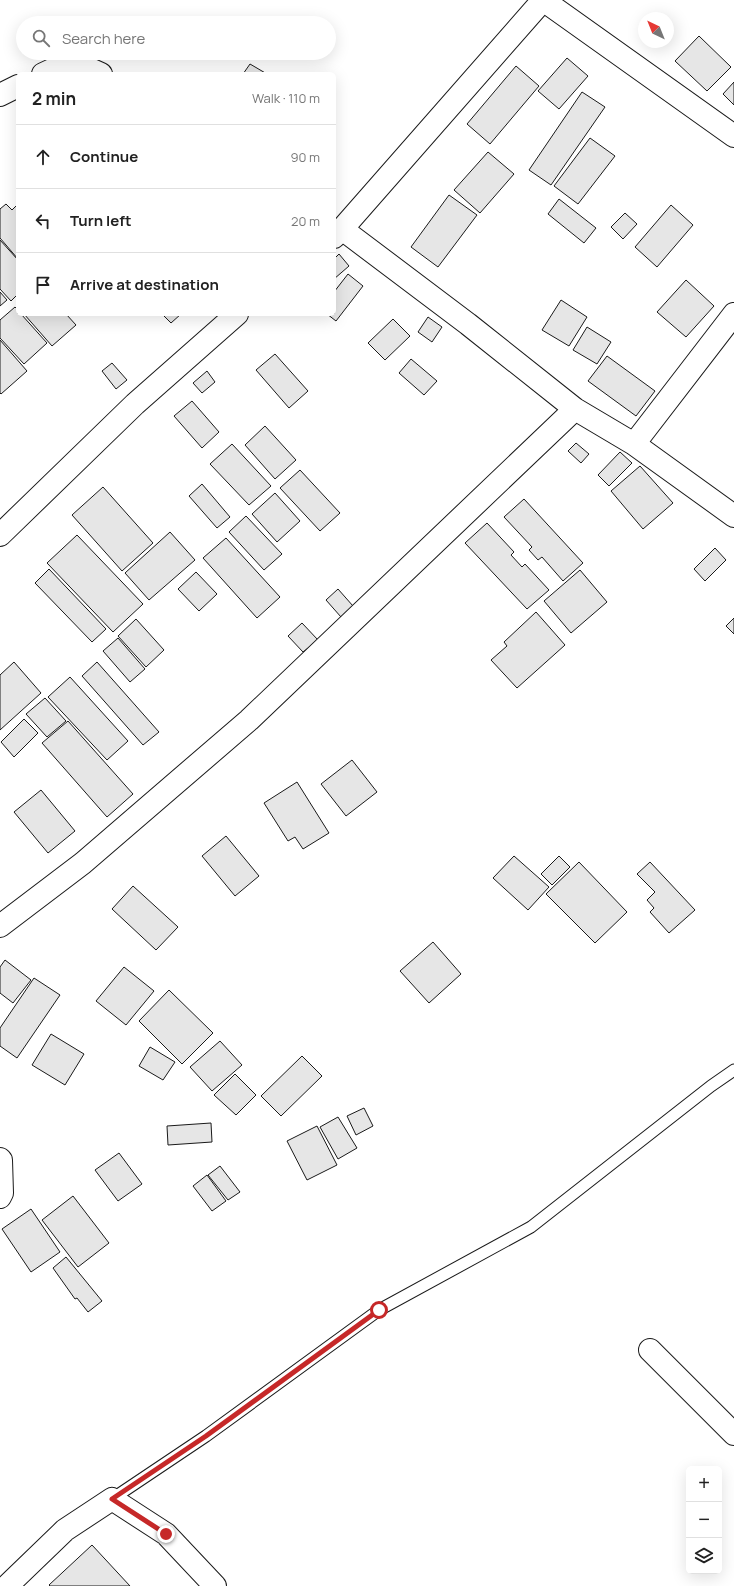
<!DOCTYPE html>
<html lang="en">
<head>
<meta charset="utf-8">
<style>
  body { margin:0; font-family:Manrope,sans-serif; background:#f6f6f6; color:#222 }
  .controls { position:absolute; right:12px; bottom:12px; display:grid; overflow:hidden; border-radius:6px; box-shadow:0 4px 16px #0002 }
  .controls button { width:36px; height:36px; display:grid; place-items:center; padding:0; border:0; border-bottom:1px solid #e0e0e0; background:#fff; color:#222; font:20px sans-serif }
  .compass { position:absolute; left:638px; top:12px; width:36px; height:36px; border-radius:50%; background:#fff; box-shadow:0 4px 16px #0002; rotate:317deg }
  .stop { position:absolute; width:12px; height:12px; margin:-9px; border:3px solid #c62828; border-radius:50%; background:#fff }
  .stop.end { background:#c62828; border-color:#fff; box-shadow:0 1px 4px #0008 }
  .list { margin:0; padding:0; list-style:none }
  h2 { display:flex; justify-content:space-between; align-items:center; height:52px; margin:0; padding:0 16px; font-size:17px }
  h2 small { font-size:13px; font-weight:400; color:#767676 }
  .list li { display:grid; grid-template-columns:26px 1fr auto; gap:12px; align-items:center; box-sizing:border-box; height:64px; padding:0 16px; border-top:1px solid #e0e0e0 }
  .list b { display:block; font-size:15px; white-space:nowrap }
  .list em { font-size:13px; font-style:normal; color:#767676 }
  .icon { flex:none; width:22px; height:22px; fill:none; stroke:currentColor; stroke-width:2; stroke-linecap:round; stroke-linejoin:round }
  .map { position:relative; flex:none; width:734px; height:1586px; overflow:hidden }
  .search { position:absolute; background:#fff; box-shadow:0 4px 16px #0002; left:16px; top:16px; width:320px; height:44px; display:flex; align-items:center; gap:10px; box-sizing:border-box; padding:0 14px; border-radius:22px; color:#767676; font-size:15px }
  .panel { position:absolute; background:#fff; box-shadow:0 4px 16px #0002; left:16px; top:72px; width:320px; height:244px; border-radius:6px }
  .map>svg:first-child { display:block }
  .building { fill:#e6e6e6; stroke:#1a1a1a }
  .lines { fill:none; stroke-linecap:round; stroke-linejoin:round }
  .service-casing { stroke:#1a1a1a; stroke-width:13 }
  .minor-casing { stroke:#1a1a1a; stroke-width:24 }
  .service { stroke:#fff; stroke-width:11 }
  .minor { stroke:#fff; stroke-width:22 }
  .route { stroke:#c62828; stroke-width:5 }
</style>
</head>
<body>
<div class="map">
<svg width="734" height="1586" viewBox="0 0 734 1586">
  <rect width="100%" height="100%" fill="#fff"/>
  <path class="building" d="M699 36 731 67 707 91 675 61Z
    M567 58 588 76 559 109 538 91Z
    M250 64 267 74H243Z
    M516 66 539 86 490 144 467 124Z
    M734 82V105L723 94Z
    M582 92 605 107 551 185 529 170Z
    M590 138 615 156 578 204 554 186Z
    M488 152 514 174 480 213 454 190Z
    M449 195 477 215 438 267 411 247Z
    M559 199 596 228 584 243 548 214Z
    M6 204 12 210 16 206 18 208V259L0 238V209Z
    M671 205 693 225 657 267 635 247Z
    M625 213 637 224 623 239 611 227Z
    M0 240 18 260V294L11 301 0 289Z
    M339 254 349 266 334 279V259Z
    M348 274 363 286 336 321 327 314H334V292Z
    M686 280 714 306 686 337 657 312Z
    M0 292 7 300 0 306Z
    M561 300 587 317 569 346 542 330Z
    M15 307 18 310V314H21L47 343 24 364 0 338V320Z
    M24 314H66L76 325 52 346Z
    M162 314H181L171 323Z
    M428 317 442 327 432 342 418 332Z
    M393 319 410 336 385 360 368 343Z
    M587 327 611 342 597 364 573 350Z
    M0 340 27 371 1 394 0 393Z
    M275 354 308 391 289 408 256 370Z
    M607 356 655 391 636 416 588 381Z
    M411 359 437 381 424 395 399 373Z
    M112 363 127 380 116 389 102 371Z
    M207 371 215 382 202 393 193 383Z
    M192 401 219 432 202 448 174 416Z
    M265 426 296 460 275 479 245 445Z
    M576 443 589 454 581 463 568 451Z
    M232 444 271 486 249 505 210 464Z
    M620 452 632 463 609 486 598 475Z
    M640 466 673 503 643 529 611 491Z
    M300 470 340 513 320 531 280 488Z
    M202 484 230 517 217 528 189 496Z
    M103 487 153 543 122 571 72 515Z
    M275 493 300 521 277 542 252 514Z
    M524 499 583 563 563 581 542 557 538 560 529 550 532 547 504 517Z
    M246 516 282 554 264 570 229 532Z
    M487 523 514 552 511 555 522 567 525 564 549 590 527 609 465 543Z
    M170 532 195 560 149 600 125 573Z
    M77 535 143 604 113 632 47 563Z
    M226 538 280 597 257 618 203 558Z
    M715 548 726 560 705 581 694 569Z
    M49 569 106 629 92 642 35 583Z
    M580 570 607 602 571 633 544 601Z
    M196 572 217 594 199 611 178 589Z
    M338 589 353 606 341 617 326 600Z
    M536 612 565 645 517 688 491 660 507 646 504 642Z
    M734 618V634L726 626Z
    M136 619 164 650 146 667 118 636Z
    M302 623 318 640 303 652 288 636Z
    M118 638 145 669 130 682 103 651Z
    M14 662 41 693 0 730V675Z
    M97 662 159 732 143 745 82 676Z
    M70 677 128 741 107 760 48 697Z
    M45 698 66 721 47 737 26 714Z
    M24 719 38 733 14 757 1 742Z
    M68 721 133 794 107 817 42 743Z
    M352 760 377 792 346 816 321 784Z
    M297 782 329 833 303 849 295 837 288 841 264 803Z
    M41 790 75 831 48 853 14 812Z
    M226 836 259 876 235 896 202 856Z
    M514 856 549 887 528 910 493 878Z
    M559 856 570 867 552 885 541 874Z
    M579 862 627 912 595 943 546 894Z
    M650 862 695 910 669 933 650 912 654 908 647 900 655 892 637 874Z
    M133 886 178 927 156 950 112 909Z
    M433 942 461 974 429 1003 400 971Z
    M5 960 31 980 13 1003 0 993V967Z
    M124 967 154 991 126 1025 96 1001Z
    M34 978 60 995 17 1058 0 1046V1028Z
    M169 990 213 1033 182 1064 139 1021Z
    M51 1034 84 1054 65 1085 32 1065Z
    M220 1041 242 1065 212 1091 190 1067Z
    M150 1047 175 1062 163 1080 139 1066Z
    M302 1056 322 1076 281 1116 261 1096Z
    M235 1074 256 1095 236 1115 214 1095Z
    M364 1108 373 1126 356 1135 347 1116Z
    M338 1117 357 1148 338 1159 320 1127Z
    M211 1123 212 1142 168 1145 167 1126Z
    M317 1126 337 1165 307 1180 287 1141Z
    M119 1153 142 1184 118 1201 95 1170Z
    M220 1166 240 1192 228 1200 208 1175Z
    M207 1175 226 1201 212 1211 193 1186Z
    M73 1196 109 1243 78 1267 42 1220Z
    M31 1209 60 1252 31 1272 2 1229Z
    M66 1257 102 1301 88 1312 77 1298 75 1299 53 1268Z
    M92 1545 130 1586H50L49 1585Z"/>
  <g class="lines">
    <defs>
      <path id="service" d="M112 1499 206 1436 379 1310 531 1227 711 1086 734 1070"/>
      <path id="minor" d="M543 0 734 136
        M43 74 58 67 81 65 101 74
        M0 95 18 86
        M342 229 543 0
        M334 237 342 229 468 324 575 409 634 444 734 516
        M634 444 734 314
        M0 535 135 404 237 314
        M0 926 83 863 249 720 575 409
        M0 1159 1 1160 2 1193 0 1197
        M650 1350 734 1434
        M7 1586 65 1530 112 1499 166 1534 215 1586"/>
    </defs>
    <use href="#service" class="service-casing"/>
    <use href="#minor" class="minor-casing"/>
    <use href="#service" class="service"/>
    <use href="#minor" class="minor"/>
  </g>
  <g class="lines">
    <path class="route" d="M166 1534 112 1499 206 1436 379 1310"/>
  </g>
</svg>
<div class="controls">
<button>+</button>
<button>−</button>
<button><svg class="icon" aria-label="layers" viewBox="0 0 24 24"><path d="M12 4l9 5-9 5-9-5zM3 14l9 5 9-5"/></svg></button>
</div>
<svg class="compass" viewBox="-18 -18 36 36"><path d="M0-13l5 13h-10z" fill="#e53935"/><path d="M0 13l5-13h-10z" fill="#767676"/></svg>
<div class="stop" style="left:379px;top:1310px"></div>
<div class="stop end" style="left:166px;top:1534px"></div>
<div class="search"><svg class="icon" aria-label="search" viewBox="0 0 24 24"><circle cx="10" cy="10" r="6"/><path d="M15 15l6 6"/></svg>Search here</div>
<section class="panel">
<h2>2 min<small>Walk · 110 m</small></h2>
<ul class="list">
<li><svg class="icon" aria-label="ahead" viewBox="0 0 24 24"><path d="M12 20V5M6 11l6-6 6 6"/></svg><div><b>Continue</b></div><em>90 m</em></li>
<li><svg class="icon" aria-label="left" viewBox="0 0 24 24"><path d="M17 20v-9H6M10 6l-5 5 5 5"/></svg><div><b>Turn left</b></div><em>20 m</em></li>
<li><svg class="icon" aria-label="arrive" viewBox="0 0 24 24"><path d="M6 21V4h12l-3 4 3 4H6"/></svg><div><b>Arrive at destination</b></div></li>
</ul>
</section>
</div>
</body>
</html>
